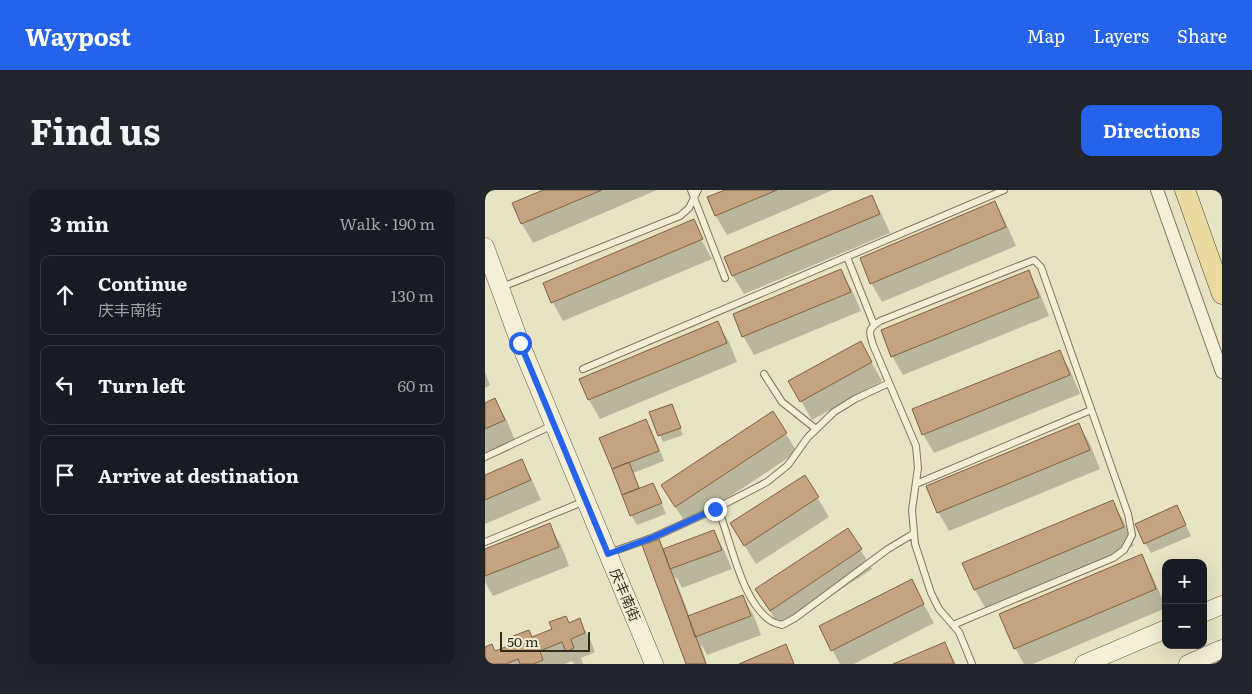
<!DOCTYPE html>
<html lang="en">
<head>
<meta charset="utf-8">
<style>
  body { margin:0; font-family:Literata,"Noto Sans SC",serif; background:#20242c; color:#f1f3f6 }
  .controls { position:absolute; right:15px; bottom:15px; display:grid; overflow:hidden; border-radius:10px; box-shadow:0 5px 20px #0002 }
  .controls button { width:45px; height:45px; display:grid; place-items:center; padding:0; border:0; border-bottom:1px solid #363941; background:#171b24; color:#f1f3f6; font:25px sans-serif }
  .scale { position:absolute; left:15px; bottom:12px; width:90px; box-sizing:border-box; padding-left:5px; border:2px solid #342b1f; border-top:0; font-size:14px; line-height:18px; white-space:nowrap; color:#342b1f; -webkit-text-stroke:4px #f1ecd3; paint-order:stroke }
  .stop { position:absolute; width:15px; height:15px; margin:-11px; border:4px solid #2563eb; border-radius:50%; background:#fff }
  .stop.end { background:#2563eb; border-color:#fff; box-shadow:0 1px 5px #0008 }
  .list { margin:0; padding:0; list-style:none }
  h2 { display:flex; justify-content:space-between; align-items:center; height:65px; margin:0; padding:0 20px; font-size:21px }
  h2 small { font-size:16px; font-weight:400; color:#9ea1a6 }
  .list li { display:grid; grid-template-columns:32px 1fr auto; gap:15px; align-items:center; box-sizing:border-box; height:80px; margin:0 10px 10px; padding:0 10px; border:1px solid #363941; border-radius:10px }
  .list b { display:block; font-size:19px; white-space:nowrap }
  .list p { margin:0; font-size:16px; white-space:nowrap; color:#9ea1a6 }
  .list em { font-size:16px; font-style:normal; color:#9ea1a6 }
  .icon { flex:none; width:28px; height:28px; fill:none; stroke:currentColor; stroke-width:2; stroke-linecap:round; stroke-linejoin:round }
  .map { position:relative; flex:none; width:737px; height:474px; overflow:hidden; border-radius:10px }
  header { display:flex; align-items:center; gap:30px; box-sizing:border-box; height:70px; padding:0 25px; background:#2563eb; color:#fff }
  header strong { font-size:24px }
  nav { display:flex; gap:28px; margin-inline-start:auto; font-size:18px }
  .intro { display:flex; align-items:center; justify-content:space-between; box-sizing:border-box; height:120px; padding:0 30px }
  h1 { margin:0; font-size:35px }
  .button { padding:12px 22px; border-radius:10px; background:#2563eb; color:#fff; font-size:18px; font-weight:700 }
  main { display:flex; gap:30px; padding:0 30px }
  aside { flex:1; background:#171b24; border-radius:10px; box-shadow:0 5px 20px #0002 }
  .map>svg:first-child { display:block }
  .shadow { fill:#0003 }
  .building { fill:#c4a37e; stroke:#7f6345 }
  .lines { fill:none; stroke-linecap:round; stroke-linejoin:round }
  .lane-casing { stroke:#82755d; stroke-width:8 }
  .street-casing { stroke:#82755d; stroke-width:14 }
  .secondary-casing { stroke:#645640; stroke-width:19 }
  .primary-casing { stroke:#504330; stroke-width:21 }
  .lane { stroke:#f5efd7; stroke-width:6 }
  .street { stroke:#f5efd7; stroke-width:12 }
  .secondary { stroke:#f5efd7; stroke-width:18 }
  .primary { stroke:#e9daa0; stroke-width:20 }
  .route { stroke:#2563eb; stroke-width:6 }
  .labels { text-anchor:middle; stroke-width:4.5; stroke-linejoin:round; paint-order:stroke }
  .street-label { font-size:14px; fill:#342b1f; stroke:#f1ecd3 }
</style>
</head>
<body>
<header>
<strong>Waypost</strong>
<nav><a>Map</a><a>Layers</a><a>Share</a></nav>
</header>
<div class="intro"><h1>Find us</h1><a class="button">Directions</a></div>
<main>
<aside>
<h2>3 min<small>Walk · 190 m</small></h2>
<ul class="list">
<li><svg class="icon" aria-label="ahead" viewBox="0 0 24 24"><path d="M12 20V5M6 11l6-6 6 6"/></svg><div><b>Continue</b><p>庆丰南街</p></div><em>130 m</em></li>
<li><svg class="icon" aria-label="left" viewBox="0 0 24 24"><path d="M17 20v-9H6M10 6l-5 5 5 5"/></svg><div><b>Turn left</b></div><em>60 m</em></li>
<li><svg class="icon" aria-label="arrive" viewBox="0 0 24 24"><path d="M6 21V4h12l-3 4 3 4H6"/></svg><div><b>Arrive at destination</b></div></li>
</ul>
</aside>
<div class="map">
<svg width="737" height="474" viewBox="0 0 737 474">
  <rect width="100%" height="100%" fill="#e9e3c5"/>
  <path class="shadow" d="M61 0H172L48 53 37 34 29 14Z
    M243 0H348L242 45 231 26 224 8Z
    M386 6 397 25 405 43 259 104 248 86 241 68Z
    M510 12 520 31 531 56 397 112 386 93Z
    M209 31 220 52 219 49H216L227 69 78 131 68 113 60 94Z
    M356 81 367 100 376 121 269 165 258 146Z
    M543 82 554 101 564 126 418 185 407 166Z
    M233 133 244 152 252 172 115 229 104 210 96 189Z
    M375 152 397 191 327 230 305 192Z
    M574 161 585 180 595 204 449 263 438 244Z
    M0 182 5 195 0 198Z
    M10 210 21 229 30 250 0 262V214Z
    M186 216 198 245 178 252 166 223Z
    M161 231 167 241 179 271 148 283 155 299 168 294 181 324 152 335 146 325 116 248Z
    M594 235 605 254 615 279 464 341 453 322Z
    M301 244 312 262 202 335 189 315Z
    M36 271 47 290 56 310 0 334V286Z
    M320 287 344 327 271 374 258 353Z
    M627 311 638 330 649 356 501 419 490 400 479 374Z
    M692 317 706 346 666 363 660 353Z
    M64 335 75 353 84 376 8 406 0 392V360Z
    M363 339 387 379 296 439 272 400Z
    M228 341 239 360 247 379 197 398 192 388H190L205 427 258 407 269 426 276 445 222 465 217 456H216L222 474H202L159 356 174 351 179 360Z
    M656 366 667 385 681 418 548 474H539L530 458Z
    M426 391 449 433 369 474H355L335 437Z
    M94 430 105 449 110 462 96 468 98 474H89L87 471 80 474H0V459L11 462Z
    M460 454 471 474H411Z"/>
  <path class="building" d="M58 0H117L36 34 27 13Z
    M240 0H292L230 26 222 7Z
    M387 5 395 24 247 86 239 67Z
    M510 11 521 37 385 94 375 68Z
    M209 29 218 49 66 113 58 93Z
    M356 79 366 102 257 147 248 124Z
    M544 80 554 107 406 167 396 140Z
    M233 131 242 153 103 210 94 189Z
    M376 151 387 172 315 212 303 191Z
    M575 160 585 185 437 245 427 219Z
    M10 208 20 230 0 239V213Z
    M187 214 196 238 173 246 164 222Z
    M288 221 302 243 190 317 176 295Z
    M161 229 174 261 127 279 114 248Z
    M594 233 605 260 452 323 441 296Z
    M37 269 46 290 0 310V285Z
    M144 272 154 298 137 305 127 279Z
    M320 285 334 307 259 356 245 333Z
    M168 293 177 313 145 326 137 305Z
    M628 310 639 337 489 400 477 373Z
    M692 315 701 335 659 354 650 334Z
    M65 333 74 357 0 386V359Z
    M363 338 377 359 285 421 270 399Z
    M229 340 237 360 185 379 178 359Z
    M174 349 203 426 221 474H201L157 355Z
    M657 364 671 399 529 459 514 424Z
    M427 389 439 414 346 461 334 436Z
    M258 405 266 426 210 447 203 426Z
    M81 426 84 433 95 428 100 443 86 449 89 458 81 462 77 452 55 461 58 470 49 474H35L33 469 21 474H0V457L7 454 10 461 31 453 28 446 44 440 47 447 67 439 64 432Z
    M460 452 469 474H408Z
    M301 454 309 474H254Z"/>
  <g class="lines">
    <defs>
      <path id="lane" d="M206 0 240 88
        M362 67 389 135
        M17 97 195 26 204 18 213 0
        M98 179 519 0
        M279 184 297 212 331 239
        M0 267 68 235
        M431 294 606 220
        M230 319 236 327C247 356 258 413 286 431 289 433 293 434 297 435L310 428 403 359 428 344
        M0 352 100 311
        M124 363 169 347 230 319 282 292 303 275 323 247 349 222 370 209 404 193
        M468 435 628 368 639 360 647 345 643 324 556 77 549 70 395 131C382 140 384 141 388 155L431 256 433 278 427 320 430 354 446 403 454 419 474 442 487 474"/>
      <path id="street" d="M672 0 737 182"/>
      <path id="secondary" d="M0 57 35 153 169 474
        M718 423 737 415
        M599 474 681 439
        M703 474 737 459"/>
      <path id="primary" d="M700 0 737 104"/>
    </defs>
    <use href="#lane" class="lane-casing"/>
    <use href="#street" class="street-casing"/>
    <use href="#secondary" class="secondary-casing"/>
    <use href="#primary" class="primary-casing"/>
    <use href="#lane" class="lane"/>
    <use href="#street" class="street"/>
    <use href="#secondary" class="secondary"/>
    <use href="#primary" class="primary"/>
  </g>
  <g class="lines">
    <path class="route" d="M35 153 123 364 169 347 230 319"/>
  </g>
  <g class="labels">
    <g class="street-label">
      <text transform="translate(140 405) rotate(67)" y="5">庆丰南街</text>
    </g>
  </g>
</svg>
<div class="controls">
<button>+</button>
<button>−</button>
</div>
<div class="scale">50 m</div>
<div class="stop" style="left:35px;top:153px"></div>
<div class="stop end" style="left:230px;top:319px"></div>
</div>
</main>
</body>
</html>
